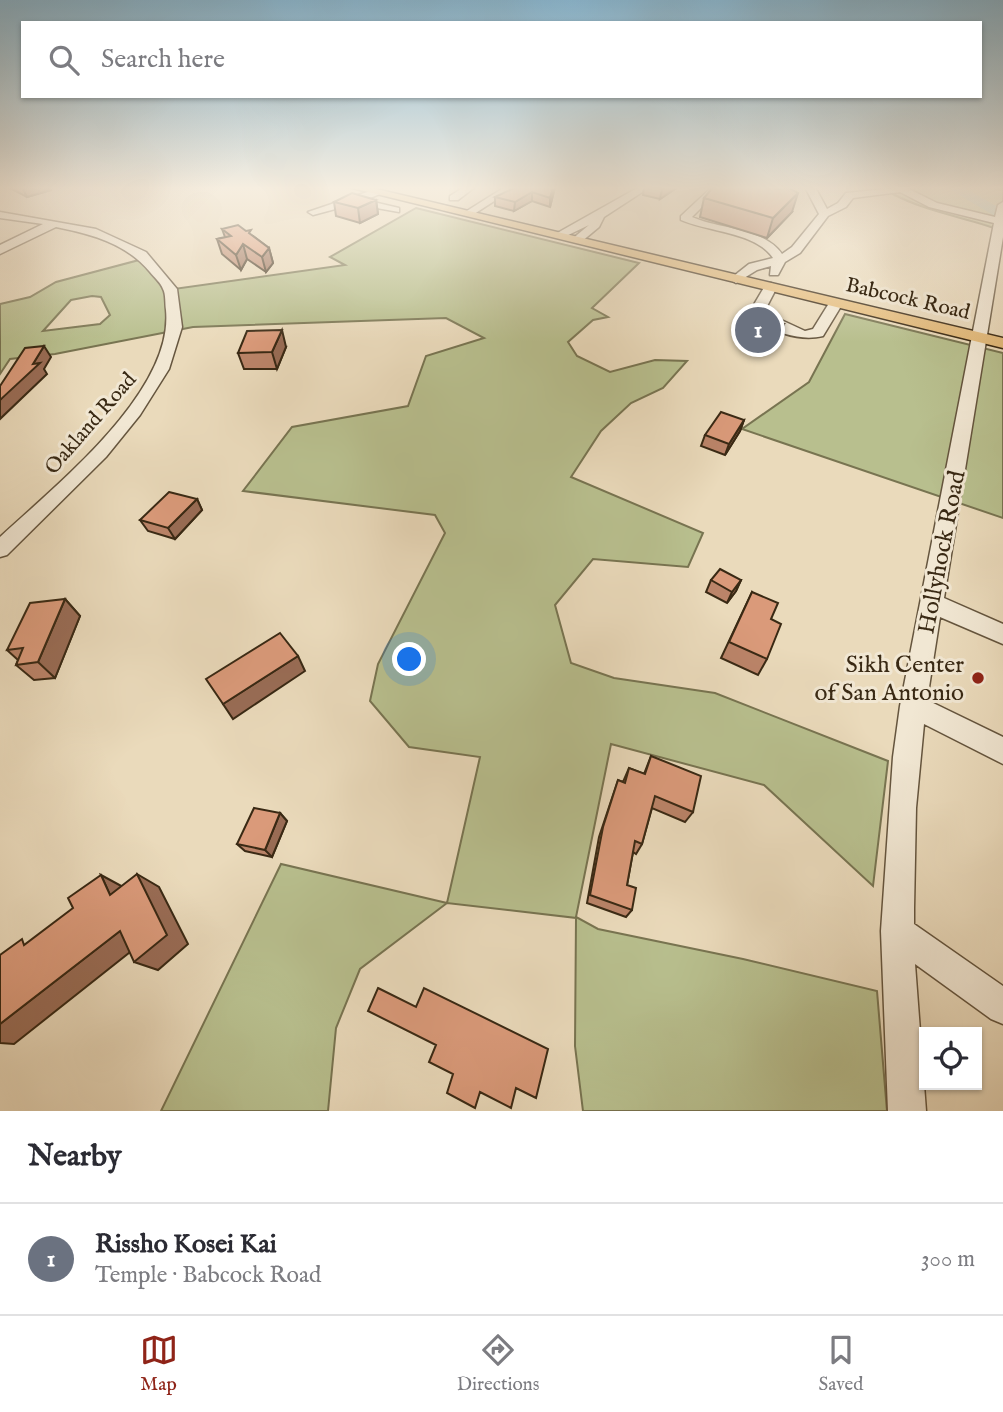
<!DOCTYPE html>
<html lang="en">
<head>
<meta charset="utf-8">
<style>
  body { margin:0; font-family:"IM FELL English",serif; background:#f7f7f7; color:#2b2b33 }
  .controls { position:absolute; right:21px; bottom:21px; display:grid; overflow:hidden; border-radius:0px; box-shadow:0 2px 5px #0004 }
  .controls button { width:63px; height:63px; display:grid; place-items:center; padding:0; border:0; border-bottom:2px solid #e1e1e2; background:#fff; color:#2b2b33; font:35px sans-serif }
  .you { position:absolute; left:410px; top:660px; width:24px; height:24px; margin:-18px; border:5px solid #fff; border-radius:50%; background:#1a73e8; box-shadow:0 0 0 10px #1a73e833 }
  .badge { display:grid; place-items:center; width:46px; height:46px; border-radius:50%; background:#8f2418; color:#fff; font-size:23px; font-weight:700 }
  .pin { position:absolute; translate:-50% -50%; border:4px solid #fff; box-shadow:0 2px 7px #0006 }
  .list { margin:0; padding:0; list-style:none }
  h2 { display:flex; justify-content:space-between; align-items:center; height:91px; margin:0; padding:0 28px; font-size:30px }
  h2 small { font-size:23px; font-weight:400; color:#7c7c81 }
  .list li { display:grid; grid-template-columns:46px 1fr auto; gap:21px; align-items:center; box-sizing:border-box; height:112px; padding:0 28px; border-top:2px solid #e1e1e2 }
  .list b { display:block; font-size:26px; white-space:nowrap }
  .list p { margin:0; font-size:23px; white-space:nowrap; color:#7c7c81 }
  .list em { font-size:23px; font-style:normal; color:#7c7c81 }
  .icon { flex:none; width:38px; height:38px; fill:none; stroke:currentColor; stroke-width:2; stroke-linecap:round; stroke-linejoin:round }
  .map { position:relative; flex:none; width:1003px; height:1111px; overflow:hidden }
  .search { position:absolute; background:#fff; box-shadow:0 2px 5px #0004; left:21px; right:21px; top:21px; height:77px; display:flex; align-items:center; gap:18px; box-sizing:border-box; padding:0 24px; border-radius:0px; color:#7c7c81; font-size:26px }
  .sheet { height:203px; background:#fff }
  nav { display:flex; justify-content:space-around; align-items:center; box-sizing:border-box; height:98px; border-top:2px solid #e1e1e2; background:#fff; font-size:19px; color:#7c7c81 }
  nav a { display:grid; justify-items:center; gap:4px }
  nav .on { color:#8f2418 }
  .map>svg:first-child { display:block }
  .green { fill:#b8bf8e; stroke:#787451; stroke-width:2; fill-rule:evenodd }
  .lines { fill:none; stroke-linecap:round; stroke-linejoin:round }
  .river { fill:#98bbb0; fill-rule:evenodd }
  .minor-casing { stroke:#65553e; stroke-width:3 }
  .major-casing { stroke:#392914; stroke-width:3 }
  .minor { fill:#f1e7d3; fill-rule:evenodd }
  .major { fill:#e5bd7e; fill-rule:evenodd }
  .wall { fill:#bb8469; stroke:#392914; stroke-width:2 }
  .shaded-wall { fill:#996c55; stroke:#392914; stroke-width:2 }
  .building { fill:#da9a7a; stroke:#392914; stroke-width:2 }
  .poi-dot { fill:#8f2418; stroke:#f1e7d3; stroke-width:2.5 }
  .labels { text-anchor:middle; stroke-width:6; stroke-linejoin:round; paint-order:stroke }
  .far-street-label { font-size:21px; fill:#392914; stroke:#f1e7d3 }
  .street-label { font-size:24px; fill:#392914; stroke:#f1e7d3 }
  .poi-label { font-size:24px; fill:#392914; stroke:#f1e7d3; text-anchor:end }
</style>
</head>
<body>
<div class="map">
<svg width="1003" height="1111" viewBox="0 0 1003 1111">
  <rect width="100%" height="100%" fill="#eadabb"/>
  <filter id="stains"><feTurbulence type="fractalNoise" baseFrequency=".00286" numOctaves="4"/><feColorMatrix values="0 0 0 0 .2 0 0 0 0 .09 0 0 0 0 .02 0 0 0 .5 -.17"/></filter>
  <radialGradient id="worn" r=".72"><stop offset=".6" stop-color="#630" stop-opacity="0"/><stop offset="1" stop-color="#630" stop-opacity=".3"/></radialGradient>
  <path class="green" d="M908 187H1003V231C965 217 926 212 891 193L908 191Z
    M416 208 639 263 592 308 608 317 593 320 568 342 577 356 610 372 655 360 687 361 663 388 631 403 601 431 571 477 703 533 688 567 593 559 555 605 571 663 614 678 715 693 888 761 873 886 764 785 611 744 576 917 598 929 743 959 877 991 887 1111H583L575 1046 576 918 447 903 360 969 336 1028 328 1111H161L281 864 447 903 480 757 409 747 370 701 378 664 445 533 435 515 243 491 292 427 408 406 426 356 484 338 446 318 193 327 55 354 10 359 0 374V304L30 297 56 282 143 259 167 290 345 265 330 257ZM92 296 101 297 110 315 100 324 43 331 71 300Z
    M845 314 1003 353V518L742 429 809 382Z"/>
  <g class="lines">
    <path class="river" d="M946 187H963L1003 210V221Z"/>
    <defs>
      <path id="minor" d="M464 187H475L458 200H450V196Z
        M505 187H516L471 216 462 214Z
        M639 187H650L604 217 599 227 581 242 571 240 589 225 562 238 552 236Z
        M712 187H722L692 217C719 229 764 228 782 254L792 247 819 214 805 187H815L827 209 838 203 846 193 905 187 937 203 995 217 998 205 1003 202V237L944 598 1003 624V644L940 617 927 700 1003 737V764L924 724 916 808 914 908V924L1003 986V1024L991 1019 915 964 926 1111H888L881 931 893 757 900 706 994 223 929 207 900 192 853 198 846 207 828 216 800 253 785 262 778 275H770L771 266 757 270 736 283 730 279 749 264 773 258C756 232 708 232 681 220V216Z
        M376 189 380 194 365 200 399 208V212L354 204 313 215 308 212Z
        M0 212 96 229 146 252 177 289 182 327 169 369 140 415 106 457 7 555 0 557V537C55 486 174 392 166 310 165 304 166 294 163 289 161 283 154 277 150 272 126 243 91 234 56 227L0 254V245L43 224 0 218Z
        M771 283 777 287 764 312 805 331 813 329 831 300 843 303 823 336C799 342 767 331 749 313L766 284Z"/>
      <path id="major" d="M348 187H368L1003 338V348Z"/>
    </defs>
    <use href="#minor" class="minor-casing"/>
    <use href="#major" class="major-casing"/>
    <use href="#minor" class="minor"/>
    <use href="#major" class="major"/>
  </g>
  <path class="wall" d="M8 187H50L51 190 27 197Z
    M555 187 550 207 532 201 514 211 495 206V197Z
    M644 187H678L660 199 643 195Z
    M704 198 792 212 767 238 700 217Z
    M376 200 378 214 360 223 336 216 334 202Z
    M222 229 253 236 269 248 273 263 266 272 247 259 241 270 222 254 217 239 225 237Z
    M784 324 780 335 773 344 742 336 746 325Z
    M286 347 277 369H244L238 353Z
    M744 420 740 431 725 455 701 446 705 435Z
    M197 499 202 510 175 539 148 531 140 520Z
    M711 580H741L736 591 727 603 706 592Z
    M752 592 771 619 767 659 758 675 721 658Z
    M65 599 80 616 55 678 34 680 16 665 18 660 7 650Z
    M651 756 693 812 685 822 652 808 642 844 636 854 633 852 627 885 632 910 626 917 587 903 599 837 618 780 623 782 629 768 644 774Z
    M280 813 287 821 272 857 245 851 237 844Z"/>
  <path class="shaded-wall" d="M22 187H50L51 190 27 197Z
    M553 187H555L550 207V198Z
    M666 187H678L660 199 662 189Z
    M532 192V201L514 211 515 202Z
    M798 193 792 212 767 238 773 218Z
    M376 200 378 214 360 223 358 208Z
    M243 244 247 259 241 270 236 255Z
    M269 248 273 263 266 272 262 257Z
    M784 324 780 335 773 344 777 333Z
    M282 330 286 347 277 369 272 352Z
    M44 346 51 357 44 369 47 374 0 419V400L33 364Z
    M744 420 740 431 725 455 729 444Z
    M197 499 202 510 175 539 168 528Z
    M741 580 736 591 727 603 732 592Z
    M65 599 80 616 55 678 38 662Z
    M298 656 305 671 233 719 223 704Z
    M280 813 287 821 272 857 265 850Z
    M137 874 159 887 188 944 158 970 134 962Z
    M101 875 125 888 110 895Z
    M120 931 144 941 14 1044 0 1043V1024Z"/>
  <path class="building" d="M516 187H553L550 198 532 192 515 202 495 197Z
    M649 187H666L662 189Z
    M713 187H767L778 189 789 188 798 193 773 218 704 198Z
    M352 193 376 200 358 208 334 202Z
    M238 225 246 231 251 230 249 233 269 248 262 257 243 244 236 255 217 239 231 236 222 229Z
    M752 314 784 324 777 333 746 325Z
    M282 330 272 352 238 353 247 331Z
    M44 346 33 364 40 363 0 400V386L25 348Z
    M721 412 744 420 729 444 705 435Z
    M169 492 197 499 168 528 140 520Z
    M720 569 741 580 732 592 711 580Z
    M752 592 778 603 771 619 781 624 767 659 729 642Z
    M65 599 38 662 16 665 23 648 7 650 30 603Z
    M280 633 298 656 223 704 206 679Z
    M651 756 701 776 693 812 655 796 642 844 635 841 627 885 636 888 632 910 590 895 603 827 618 780 625 783 629 768 645 774Z
    M254 808 280 813 265 850 237 844Z
    M137 874 167 935 134 962 120 931 0 1024V955L22 939 24 945 73 908 68 898 101 875 110 895Z
    M378 988 416 1007 424 988 548 1049 536 1098 516 1088 511 1108 480 1092 475 1108 447 1093 453 1074 429 1062 436 1045 368 1011Z"/>
  <linearGradient id="sky" x2="0" y2="1"><stop stop-color="#88b7d2"/><stop offset="0.55" stop-color="#f6eee0"/><stop offset="1" stop-color="#f6eee0" stop-opacity="0"/></linearGradient>
  <rect width="1003" height="342" fill="url(#sky)"/>
  <circle class="poi-dot" cx="978" cy="678" r="7"/>
  <g class="labels">
    <g class="far-street-label">
      <text transform="translate(908 298) rotate(13)" y="7">Babcock Road</text>
      <text transform="translate(90 423) rotate(-49)" y="7">Oakland Road</text>
    </g>
    <g class="street-label">
      <text transform="translate(941 552) rotate(-79)" y="8">Hollyhock Road</text>
    </g>
    <g class="poi-label">
      <text x="964" y="672">Sikh Center<tspan x="964" dy="28">of San Antonio</tspan></text>
    </g>
  </g>
  <rect width="100%" height="100%" filter="url(#stains)"/>
  <rect width="100%" height="100%" fill="url(#worn)"/>
</svg>
<div class="controls">
<button><svg class="icon" aria-label="locate" viewBox="0 0 24 24"><circle cx="12" cy="12" r="6"/><path d="M12 2v4M12 18v4M2 12h4M18 12h4"/></svg></button>
</div>
<div class="you"></div>
<div class="pin badge" style="left:758px;top:330px;background:#6b7280">1</div>
<div class="search"><svg class="icon" aria-label="search" viewBox="0 0 24 24"><circle cx="10" cy="10" r="6"/><path d="M15 15l6 6"/></svg>Search here</div>
</div>
<section class="sheet">
<h2>Nearby<small></small></h2>
<ul class="list">
<li><span class="badge" style="background:#6b7280">1</span><div><b>Rissho Kosei Kai</b><p>Temple · Babcock Road</p></div><em>300 m</em></li>
</ul>
</section>
<nav>
<a class="on"><svg class="icon" aria-label="map" viewBox="0 0 24 24"><path d="M3 6l6-2 6 2 6-2v14l-6 2-6-2-6 2zM9 4v14M15 6v14"/></svg>Map</a>
<a><svg class="icon" aria-label="directions" viewBox="0 0 24 24"><path d="M12 3l9 9-9 9-9-9zM9 14v-3h6M13 9l2 2-2 2"/></svg>Directions</a>
<a><svg class="icon" aria-label="saved" viewBox="0 0 24 24"><path d="M7 4h10v16l-5-4-5 4z"/></svg>Saved</a>
</nav>
</body>
</html>
